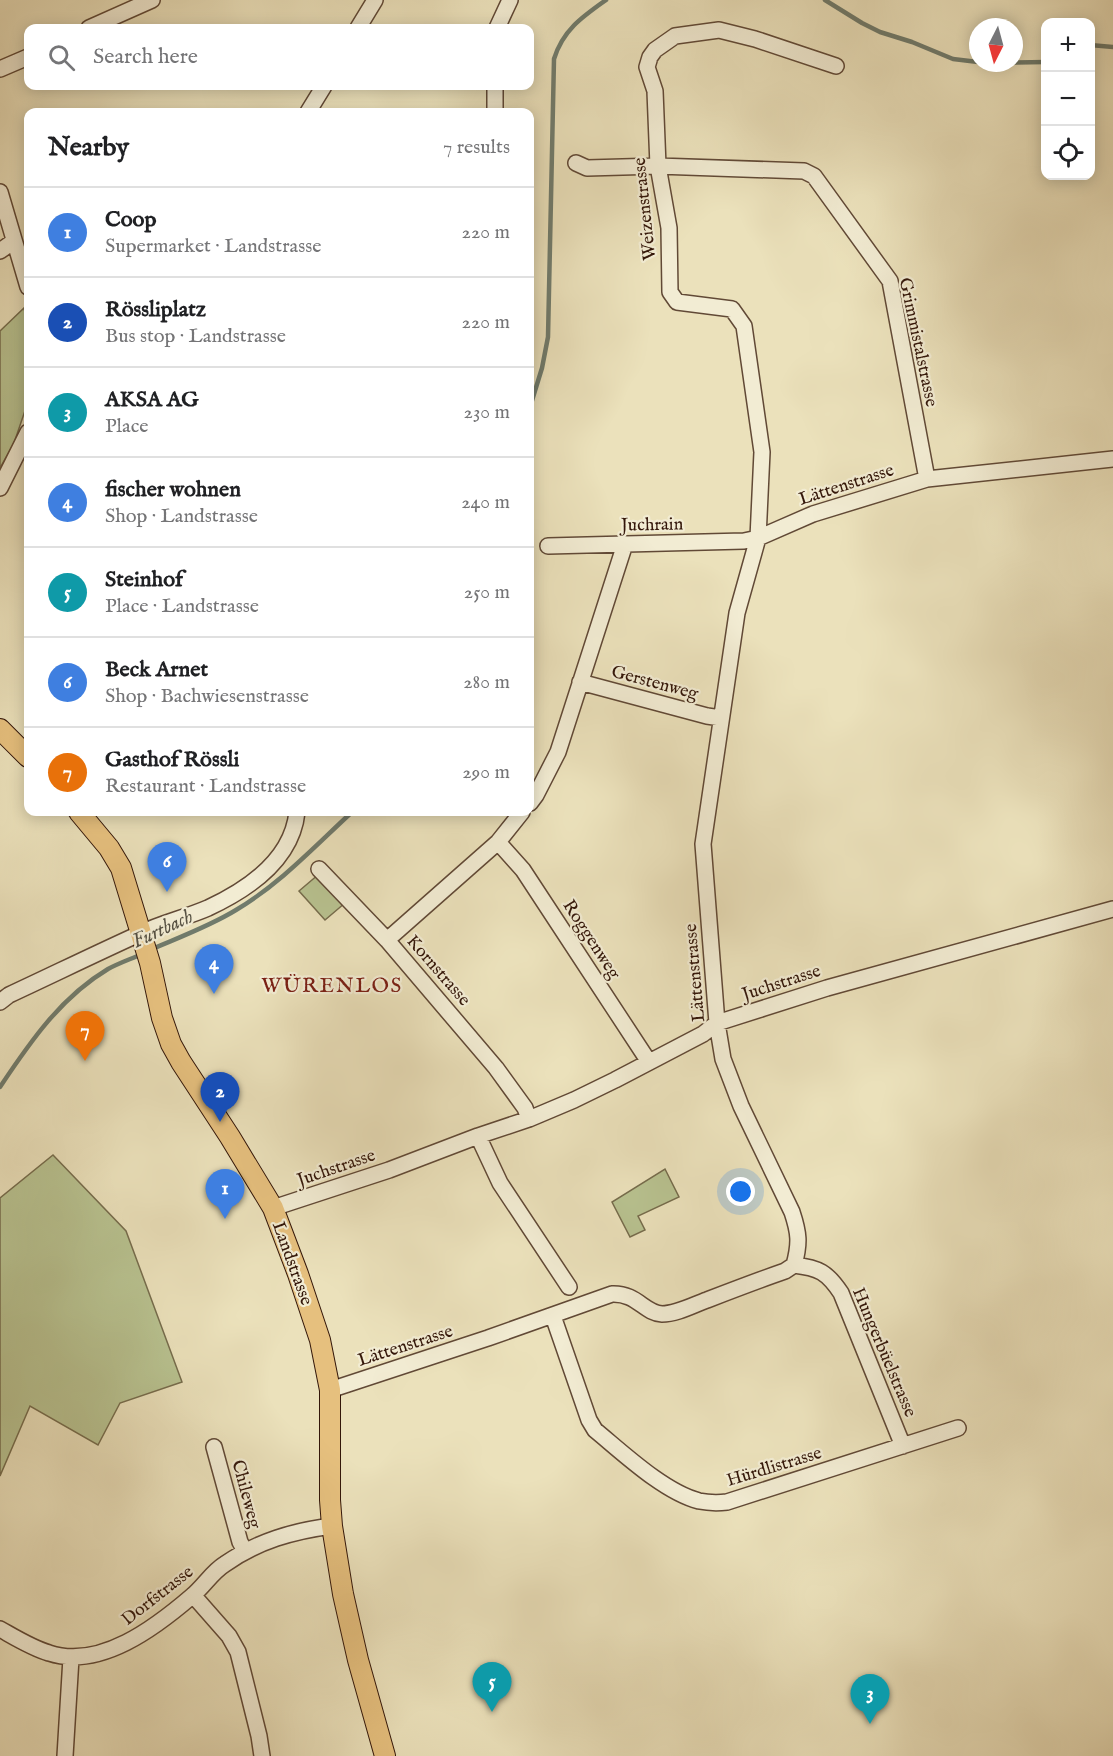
<!DOCTYPE html>
<html lang="en">
<head>
<meta charset="utf-8">
<style>
  body { margin:0; font-family:"IM FELL English",serif; background:#f2f2f2; color:#202124 }
  .controls { position:absolute; right:18px; top:18px; display:grid; overflow:hidden; border-radius:12px; box-shadow:0 3px 15px #0003 }
  .controls button { width:54px; height:54px; display:grid; place-items:center; padding:0; border:0; border-bottom:2px solid #e0e0e0; background:#fff; color:#202124; font:30px sans-serif }
  .compass { position:absolute; left:969px; top:18px; width:54px; height:54px; border-radius:50%; background:#fff; box-shadow:0 3px 15px #0003; rotate:186deg }
  .you { position:absolute; left:741px; top:1192px; width:21px; height:21px; margin:-15px; border:4px solid #fff; border-radius:50%; background:#1a73e8; box-shadow:0 0 0 9px #1a73e833 }
  .badge { display:grid; place-items:center; width:39px; height:39px; border-radius:50%; background:#d93025; color:#fff; font-size:20px; font-weight:700 }
  .pin { position:absolute; translate:-50% -50px; filter:drop-shadow(0 2px 3px #0008) }
  .pin::after { content:''; position:absolute; top:32px; width:21px; height:18px; background:inherit; clip-path:polygon(0 0,100% 0,50% 100%) }
  .list { margin:0; padding:0; list-style:none }
  h2 { display:flex; justify-content:space-between; align-items:center; height:78px; margin:0; padding:0 24px; font-size:26px }
  h2 small { font-size:20px; font-weight:400; color:#757577 }
  .list li { display:grid; grid-template-columns:39px 1fr auto; gap:18px; align-items:center; box-sizing:border-box; height:90px; padding:0 24px; border-top:2px solid #e0e0e0 }
  .list b { display:block; font-size:22px; white-space:nowrap }
  .list p { margin:0; font-size:20px; white-space:nowrap; color:#757577 }
  .list em { font-size:20px; font-style:normal; color:#757577 }
  .icon { flex:none; width:33px; height:33px; fill:none; stroke:currentColor; stroke-width:2; stroke-linecap:round; stroke-linejoin:round }
  .map { position:relative; flex:none; width:1113px; height:1756px; overflow:hidden }
  .search { position:absolute; background:#fff; box-shadow:0 3px 15px #0003; left:24px; top:24px; width:510px; height:66px; display:flex; align-items:center; gap:15px; box-sizing:border-box; padding:0 21px; border-radius:12px; color:#757577; font-size:22px }
  .panel { position:absolute; background:#fff; box-shadow:0 3px 15px #0003; left:24px; top:108px; width:510px; height:708px; border-radius:12px }
  .map>svg:first-child { display:block }
  .green { fill:#b8c290; stroke:#766c4c; stroke-width:1.5 }
  .lines { fill:none; stroke-linecap:round; stroke-linejoin:round }
  .stream { stroke:#707b6c; stroke-width:4.5 }
  .minor-casing { stroke:#614936; stroke-width:18 }
  .major-casing { stroke:#331609; stroke-width:22 }
  .minor { stroke:#f2ecd3; stroke-width:15 }
  .major { stroke:#e6c07e; stroke-width:20 }
  .labels { text-anchor:middle; stroke-width:4.5; stroke-linejoin:round; paint-order:stroke }
  .street-label { font-size:18px; fill:#331609; stroke:#f2ecd3 }
  .water-label { font-size:20px; font-style:italic; fill:#565143; stroke:#f2ecd3 }
  .quarter-label { font-size:21px; letter-spacing:1.5px; fill:#7a1f14; stroke:#f2ecd3 }
</style>
</head>
<body>
<div class="map">
<svg width="1113" height="1756" viewBox="0 0 1113 1756">
  <rect width="100%" height="100%" fill="#ebe1bb"/>
  <filter id="stains"><feTurbulence type="fractalNoise" baseFrequency=".00333" numOctaves="4"/><feColorMatrix values="0 0 0 0 .2 0 0 0 0 .09 0 0 0 0 .02 0 0 0 .5 -.17"/></filter>
  <radialGradient id="worn" r=".72"><stop offset=".6" stop-color="#630" stop-opacity="0"/><stop offset="1" stop-color="#630" stop-opacity=".3"/></radialGradient>
  <path class="green" d="M24 308 28 326V402L14 443 0 468V331Z
    M319 874 345 903 325 920 299 891Z
    M53 1155 126 1231 182 1382 120 1403 98 1445 30 1406 0 1476V1198Z
    M665 1169 679 1197 638 1216 645 1230 630 1237 612 1202Z"/>
  <g class="lines">
    <path class="stream" d="M825 0 862 23 880 32 912 42 953 59 978 62
      M1090 45 1113 47
      M985 63 1046 62
      M530 407 542 368 548 337 554 59C563 30 582 17 606 0
      M152 949C180 937 210 926 236 910 280 884 315 846 352 812
      M0 1087C30 1042 61 997 108 969 119 963 131 959 142 954"/>
    <defs>
      <path id="minor" d="M89 28 152 0
        M358 28 375 0
        M497 28 510 0
        M0 69 28 57
        M495 86V112
        M308 112 324 86
        M576 163 587 168 658 166 804 171 814 176 890 281 927 479
        M0 192 28 287
        M0 251 14 241
        M0 488 28 432
        M548 546 744 541 758 538 762 452 744 326 732 309 677 302 670 292 669 228 658 166 655 91 647 67 650 57 655 50 675 36 719 30 755 39 836 66
        M580 682 707 716 721 718
        M530 803 536 795 558 752 625 544
        M522 812 498 842 387 940 496 1068 525 1108 529 1119
        M498 842 523 870 649 1062
        M319 869 387 940
        M0 1002 9 995C52 975 95 954 139 934 161 923 185 918 208 908 249 889 292 860 297 812
        M478 1136 500 1183 569 1287
        M273 1208 389 1170 478 1136 529 1119 574 1100 615 1080 703 1034 717 1023 827 988 1113 909
        M794 1265C819 1268 827 1272 841 1293L903 1446
        M553 1316 589 1420 595 1430C623 1453 664 1492 699 1501 709 1503 718 1503 727 1502L958 1428
        M330 1390 488 1338 612 1294C637 1293 644 1313 662 1314 677 1314 693 1305 707 1300 733 1290 759 1280 785 1271L794 1265C800 1243 799 1233 792 1212L741 1106 723 1059 717 1023 703 844 737 613 758 538 813 514 927 479 1113 459
        M214 1447 240 1542 245 1551
        M193 1595 229 1636 238 1652 259 1736 262 1756
        M0 1629C16 1638 32 1648 49 1653 100 1670 156 1627 192 1596 204 1586 212 1572 225 1564 258 1541 293 1531 332 1526
        M65 1756 71 1658"/>
      <path id="major" d="M0 729 28 757
        M79 812 109 848 121 868 150 963 162 1018 171 1044 181 1062 230 1137 273 1208 298 1274 320 1340 330 1390V1500L332 1526 343 1594 358 1660 385 1756"/>
    </defs>
    <use href="#minor" class="minor-casing"/>
    <use href="#major" class="major-casing"/>
    <use href="#minor" class="minor"/>
    <use href="#major" class="major"/>
  </g>
  <g class="labels">
    <g class="street-label">
      <text transform="translate(644 209) rotate(-96)" y="6">Weizenstrasse</text>
      <text transform="translate(919 342) rotate(78)" y="6">Grimmistalstrasse</text>
      <text transform="translate(846 484) rotate(-18)" y="6">Lättenstrasse</text>
      <text transform="translate(652 524) rotate(-1)" y="6">Juchrain</text>
      <text transform="translate(655 682) rotate(15)" y="6">Gerstenweg</text>
      <text transform="translate(592 939) rotate(57)" y="6">Roggenweg</text>
      <text transform="translate(439 970) rotate(49)" y="6">Kornstrasse</text>
      <text transform="translate(694 973) rotate(-95)" y="6">Lättenstrasse</text>
      <text transform="translate(781 982) rotate(-18)" y="6">Juchstrasse</text>
      <text transform="translate(336 1167) rotate(-19)" y="6">Juchstrasse</text>
      <text transform="translate(293 1263) rotate(70)" y="6">Landstrasse</text>
      <text transform="translate(405 1345) rotate(-18)" y="6">Lättenstrasse</text>
      <text transform="translate(885 1352) rotate(67)" y="6">Hungerbüelstrasse</text>
      <text transform="translate(774 1466) rotate(-17)" y="6">Hürdlistrasse</text>
      <text transform="translate(247 1494) rotate(75)" y="6">Chileweg</text>
      <text transform="translate(157 1595) rotate(-38)" y="6">Dorfstrasse</text>
    </g>
    <g class="water-label">
      <text transform="translate(162 928) rotate(-25)" y="7">Furtbach</text>
    </g>
    <g class="quarter-label">
      <text x="332" y="992">WÜRENLOS</text>
    </g>
  </g>
  <rect width="100%" height="100%" filter="url(#stains)"/>
  <rect width="100%" height="100%" fill="url(#worn)"/>
</svg>
<div class="controls">
<button>+</button>
<button>−</button>
<button><svg class="icon" aria-label="locate" viewBox="0 0 24 24"><circle cx="12" cy="12" r="6"/><path d="M12 2v4M12 18v4M2 12h4M18 12h4"/></svg></button>
</div>
<svg class="compass" viewBox="-18 -18 36 36"><path d="M0-13l5 13h-10z" fill="#e53935"/><path d="M0 13l5-13h-10z" fill="#757577"/></svg>
<div class="you"></div>
<div class="pin badge" style="left:225px;top:1219px;background:#3f7fe0">1</div>
<div class="pin badge" style="left:220px;top:1122px;background:#1a4fb4">2</div>
<div class="pin badge" style="left:870px;top:1724px;background:#0f9aa8">3</div>
<div class="pin badge" style="left:214px;top:994px;background:#3f7fe0">4</div>
<div class="pin badge" style="left:492px;top:1712px;background:#0f9aa8">5</div>
<div class="pin badge" style="left:167px;top:892px;background:#3f7fe0">6</div>
<div class="pin badge" style="left:85px;top:1061px;background:#e8710a">7</div>
<div class="search"><svg class="icon" aria-label="search" viewBox="0 0 24 24"><circle cx="10" cy="10" r="6"/><path d="M15 15l6 6"/></svg>Search here</div>
<section class="panel">
<h2>Nearby<small>7 results</small></h2>
<ul class="list">
<li><span class="badge" style="background:#3f7fe0">1</span><div><b>Coop</b><p>Supermarket · Landstrasse</p></div><em>220 m</em></li>
<li><span class="badge" style="background:#1a4fb4">2</span><div><b>Rössliplatz</b><p>Bus stop · Landstrasse</p></div><em>220 m</em></li>
<li><span class="badge" style="background:#0f9aa8">3</span><div><b>AKSA AG</b><p>Place</p></div><em>230 m</em></li>
<li><span class="badge" style="background:#3f7fe0">4</span><div><b>fischer wohnen</b><p>Shop · Landstrasse</p></div><em>240 m</em></li>
<li><span class="badge" style="background:#0f9aa8">5</span><div><b>Steinhof</b><p>Place · Landstrasse</p></div><em>250 m</em></li>
<li><span class="badge" style="background:#3f7fe0">6</span><div><b>Beck Arnet</b><p>Shop · Bachwiesenstrasse</p></div><em>280 m</em></li>
<li><span class="badge" style="background:#e8710a">7</span><div><b>Gasthof Rössli</b><p>Restaurant · Landstrasse</p></div><em>290 m</em></li>
</ul>
</section>
</div>
</body>
</html>
